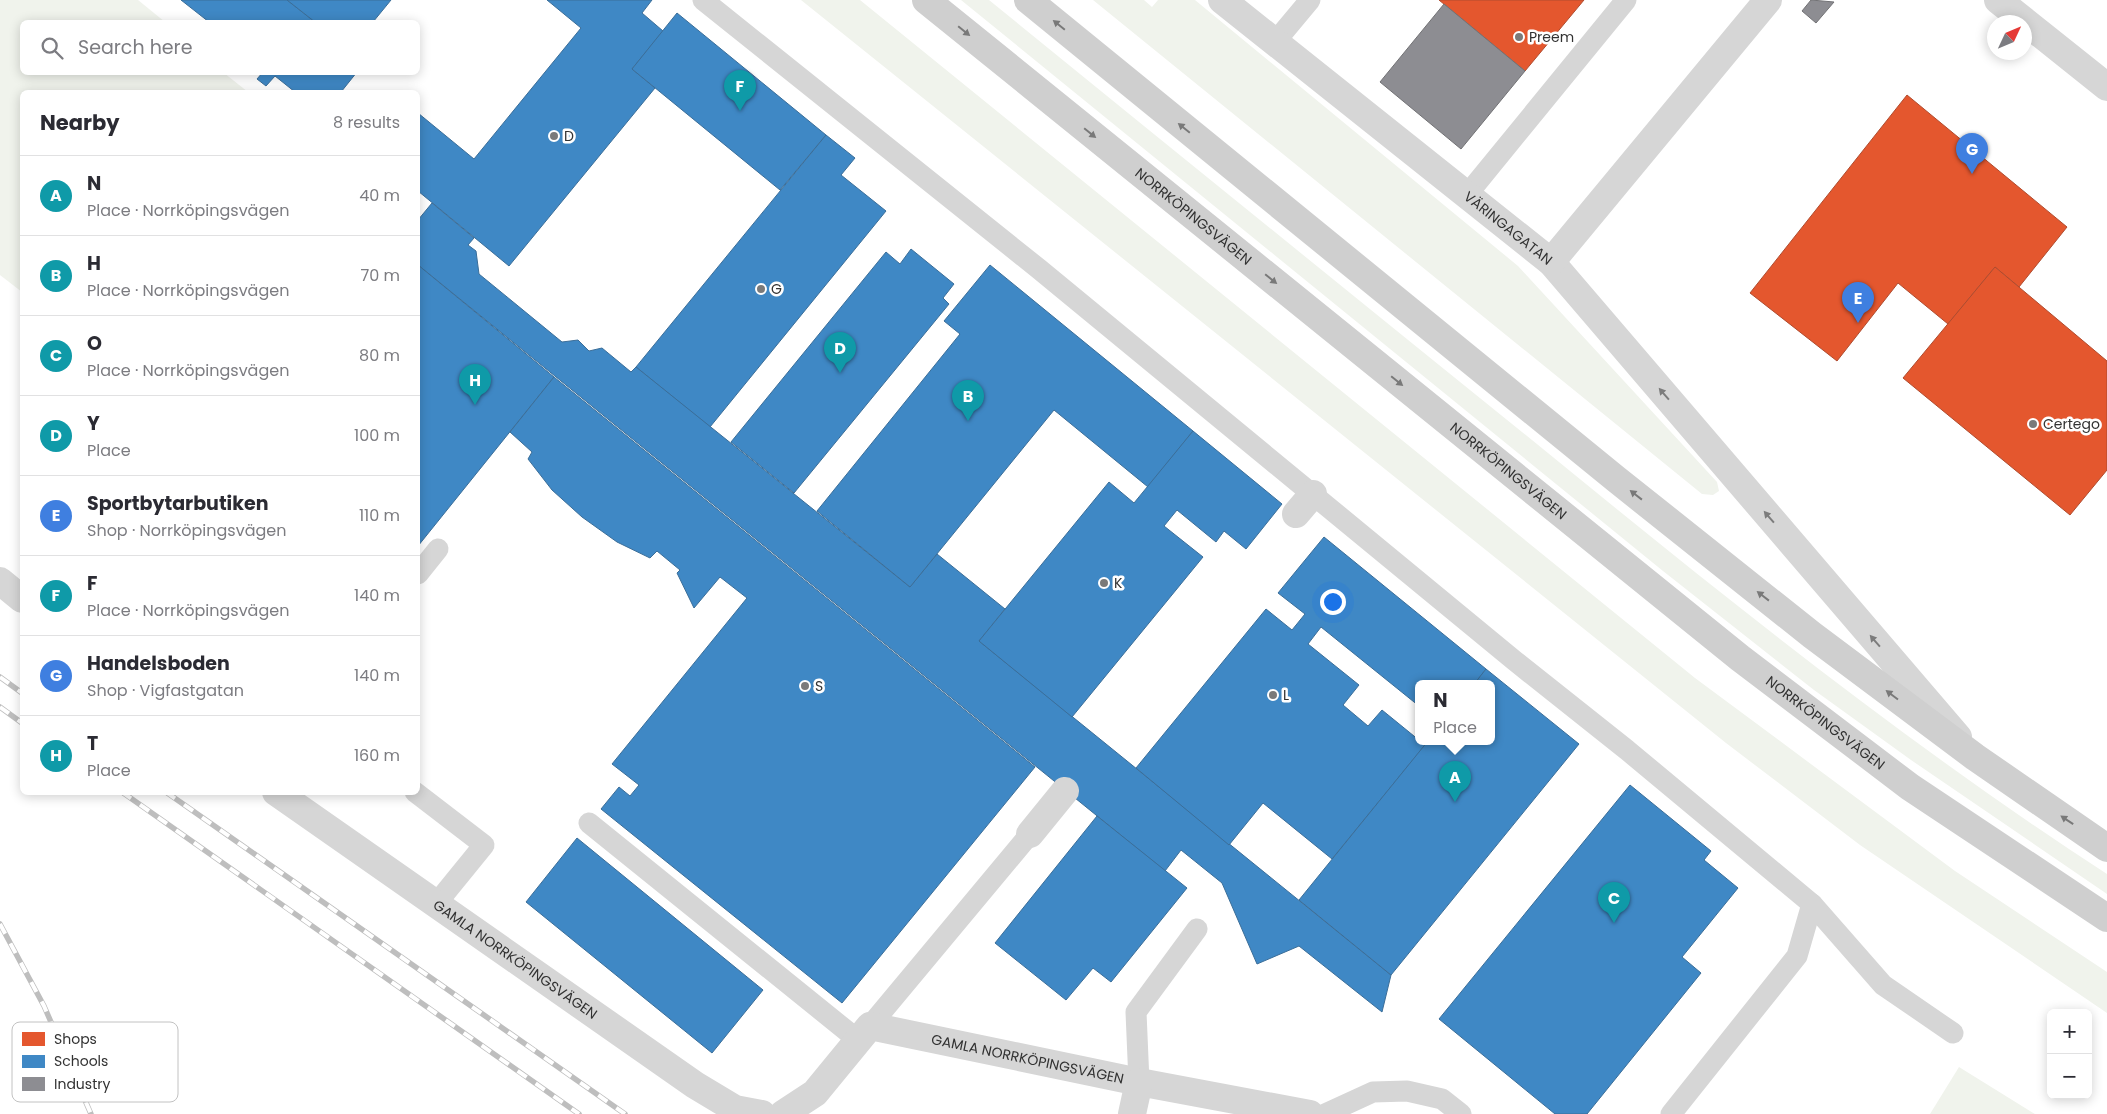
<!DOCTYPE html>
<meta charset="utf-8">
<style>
:root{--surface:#fff;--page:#f2f2f3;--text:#2b2b33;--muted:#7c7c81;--line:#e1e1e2;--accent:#d93025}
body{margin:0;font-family:Poppins,sans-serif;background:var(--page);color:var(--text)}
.controls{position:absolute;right:15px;bottom:15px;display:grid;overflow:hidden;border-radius:8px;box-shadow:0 2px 12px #0003}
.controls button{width:45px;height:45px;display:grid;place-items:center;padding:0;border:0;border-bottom:1px solid var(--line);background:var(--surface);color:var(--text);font:25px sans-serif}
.compass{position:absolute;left:1987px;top:15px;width:45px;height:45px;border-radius:50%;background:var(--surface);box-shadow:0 2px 12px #0003;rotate:46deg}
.you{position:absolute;left:1332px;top:601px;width:18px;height:18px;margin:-12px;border:4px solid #fff;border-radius:50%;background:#1a73e8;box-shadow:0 0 0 8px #1a73e833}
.badge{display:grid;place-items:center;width:32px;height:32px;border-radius:50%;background:var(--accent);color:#fff;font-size:16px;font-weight:700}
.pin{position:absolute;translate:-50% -41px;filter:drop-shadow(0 1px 2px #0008)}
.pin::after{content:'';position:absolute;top:26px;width:18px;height:15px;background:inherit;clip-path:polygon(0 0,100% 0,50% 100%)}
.popup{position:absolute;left:1415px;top:680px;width:80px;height:65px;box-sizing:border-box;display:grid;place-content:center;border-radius:8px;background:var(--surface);filter:drop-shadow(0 1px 4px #0005);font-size:16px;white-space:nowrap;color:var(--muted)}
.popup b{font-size:19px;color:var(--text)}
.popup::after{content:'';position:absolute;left:50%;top:100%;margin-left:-10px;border:10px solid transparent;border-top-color:var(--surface)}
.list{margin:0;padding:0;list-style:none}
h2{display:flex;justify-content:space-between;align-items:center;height:65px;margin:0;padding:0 20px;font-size:21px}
h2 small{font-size:16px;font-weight:400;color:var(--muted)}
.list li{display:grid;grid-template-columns:32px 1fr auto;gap:15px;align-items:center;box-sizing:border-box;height:80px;padding:0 20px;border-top:1px solid var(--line)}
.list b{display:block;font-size:19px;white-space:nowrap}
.list p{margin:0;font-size:16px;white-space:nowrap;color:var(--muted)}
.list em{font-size:16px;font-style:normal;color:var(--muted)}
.icon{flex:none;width:28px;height:28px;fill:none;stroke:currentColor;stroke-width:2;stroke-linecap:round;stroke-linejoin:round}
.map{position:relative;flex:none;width:2107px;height:1114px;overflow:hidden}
.search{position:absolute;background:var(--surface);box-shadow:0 2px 12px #0003;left:20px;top:20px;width:400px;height:55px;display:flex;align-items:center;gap:12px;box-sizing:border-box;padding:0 18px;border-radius:8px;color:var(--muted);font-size:19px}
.panel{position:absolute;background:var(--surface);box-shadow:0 2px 12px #0003;left:20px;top:90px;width:400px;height:705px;border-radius:8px}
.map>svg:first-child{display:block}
.green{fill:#f0f3ec}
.shops{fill:#e4572e;stroke:#af4c2f}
.schools{fill:#3f88c5;stroke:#3b6e99}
.industry{fill:#8d8d92;stroke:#727275}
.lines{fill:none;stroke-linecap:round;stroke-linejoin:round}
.service{stroke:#d6d6d6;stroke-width:21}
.pedestrian{stroke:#d6d6d6;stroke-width:28}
.minor{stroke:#d6d6d6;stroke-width:28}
.secondary{stroke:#cfcfcf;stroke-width:28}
.rail-casing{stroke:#bebebe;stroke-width:5.5}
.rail{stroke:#fff;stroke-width:4;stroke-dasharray:11;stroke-linecap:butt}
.oneway{fill:#797979}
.oneway2{fill:#7c7c7c}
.poi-dot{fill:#7a7a7a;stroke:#fff;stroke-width:2}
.labels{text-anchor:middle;stroke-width:5;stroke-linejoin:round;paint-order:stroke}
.poi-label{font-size:14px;fill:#323232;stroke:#fff;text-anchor:start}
.street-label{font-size:14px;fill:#323232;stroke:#fff}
.key{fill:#fff;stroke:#c2c2c2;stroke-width:1}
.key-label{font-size:14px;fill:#323232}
</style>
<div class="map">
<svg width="2107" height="1114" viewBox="0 0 2107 1114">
<rect width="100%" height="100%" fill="#fff"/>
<!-- green -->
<g class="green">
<path d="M0,0H138L165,22H22V72L224,73L248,92H22V292L0,275Z"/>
<path d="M801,0H860L1695,678L1955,871L2107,972V1013L1860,845L1726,743Z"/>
<path d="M961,0H989C1170,147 1351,294 1532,440C1718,592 1905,743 2107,874V894L1911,760L1814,690L1663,571Z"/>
<path d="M1093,0H1144L1152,7L1158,0H1195L1518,266L1717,482L1719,491L1713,495L1702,494Z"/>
<path d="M1959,1067L2035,1114H1930Z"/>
</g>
<!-- shops -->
<g class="shops">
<path d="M1439,0H1584L1525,71Z"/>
<path d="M1907,95L2067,227L2019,287L1995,267L1948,324L1898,283L1837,361L1750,293Z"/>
<path d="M1995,267L2107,361V470L2070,515L1903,378Z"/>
</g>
<!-- schools -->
<g class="schools">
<path d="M181,0H287L315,22H209Z"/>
<path d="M287,0H391L373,22H315Z"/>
<path d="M547,0H652L642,13L663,31L632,69L655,88L509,266L418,191V113L474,159L581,28Z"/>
<path d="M677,13L826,135L780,190L632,69Z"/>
<path d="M263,72H357L341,92H295L275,76L266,86L257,79Z"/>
<path d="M826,135L855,158L841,175L886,211L710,427L636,367Z"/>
<path d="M432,203L474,238L468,245L476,251L479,274L562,342L578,340L589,351L602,348L631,372L636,367L910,587L937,554L1005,609L979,641L1391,975L1382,1012L1299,946L1257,964L1222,883L1181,850L1165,871L418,265V220Z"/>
<path d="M911,249L954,284L943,298L949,304L794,493L731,442L886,252L900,264Z"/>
<path d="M418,265L554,377L418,546Z"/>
<path d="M990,265L1193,431L1148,487L1054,410L910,587L817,511L960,334L944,321Z"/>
<path d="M554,377L1035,767L842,1003L601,809L619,787L630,796L639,785L612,764L747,598L720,577L694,608L677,573L680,570L657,551L650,558L617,542L582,517L552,490L528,459L532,452L510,432Z"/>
<path d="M1193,431L1282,504L1246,549L1224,531L1216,542L1177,510L1164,526L1203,557L1072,717L979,641L1109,482L1134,503Z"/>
<path d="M1324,537L1486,669L1475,683H1419V706L1321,627L1308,644L1359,685L1343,705L1368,726L1382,710L1425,745L1332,859L1263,803L1229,845L1136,768L1266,609L1292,630L1305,614L1278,593Z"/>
<path d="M1486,669L1579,744L1391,975L1299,900L1428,741H1491V683H1475Z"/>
<path d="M1630,785L1711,851L1704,860L1738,888L1682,957L1701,973L1587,1114H1555L1439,1019Z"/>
<path d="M1097,816L1187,888L1111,982L1093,968L1066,1000L995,943Z"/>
<path d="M577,838L763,990L712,1053L526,902Z"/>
</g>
<!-- industry -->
<g class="industry">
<path d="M1811,0L1834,2L1816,23L1802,11Z"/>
<path d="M1444,4L1525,71L1461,149L1380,82Z"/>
</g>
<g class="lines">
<!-- service -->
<g class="service">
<path d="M703,0L1039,269L1515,661L1627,750L1812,904L1797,956L1671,1114"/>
<path d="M1275,42L1310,0"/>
<path d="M1466,196L1626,0"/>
<path d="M418,574L438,549"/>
<path d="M415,792L484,845L436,904"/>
<path d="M589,823L858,1040"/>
<path d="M1812,904L1883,985L1953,1033"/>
<path d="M870,1026L1030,834"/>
<path d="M1139,1082L1136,1012L1197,929"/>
<path d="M1325,1114L1373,1092L1407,1091L1442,1099L1461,1114"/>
</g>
<!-- pedestrian -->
<g class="pedestrian">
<path d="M1296,514L1313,494"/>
<path d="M1030,834L1065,791"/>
</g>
<!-- minor -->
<g class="minor">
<path id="s1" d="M1222,0L1551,262L1958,737"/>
<path d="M1998,0L2107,87"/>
<path d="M1551,262L1768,0"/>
<path d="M0,581L22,599"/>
<path id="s2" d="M276,792L695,1085L735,1109L762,1114"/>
<path id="s3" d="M783,1114L815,1093L870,1026L1139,1082L1310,1114"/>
<path d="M1132,1114L1139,1082"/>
</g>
<!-- secondary -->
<g class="secondary">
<path id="s4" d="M926,0L1740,658L1910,787L2107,918"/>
<path d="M1028,0L1616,479L1812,635L1975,757L2107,848"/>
</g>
<defs>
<g id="rail">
<path d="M0,677L22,693"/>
<path d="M0,707L22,723"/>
<path d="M122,792L579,1114"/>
<path d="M166,792L625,1114"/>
<path d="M0,924L44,1006L91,1114"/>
</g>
</defs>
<!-- rail casing -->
<use href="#rail" class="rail-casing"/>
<!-- rail -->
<use href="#rail" class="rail"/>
</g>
<!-- one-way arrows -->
<defs><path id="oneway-solid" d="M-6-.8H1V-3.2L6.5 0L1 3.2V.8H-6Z" transform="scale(1.25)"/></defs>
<g class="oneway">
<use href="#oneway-solid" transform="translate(1059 25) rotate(-141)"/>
<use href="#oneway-solid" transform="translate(964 31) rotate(39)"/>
<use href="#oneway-solid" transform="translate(1184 128) rotate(-141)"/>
<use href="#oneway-solid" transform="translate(1090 133) rotate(39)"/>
<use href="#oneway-solid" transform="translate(1271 279) rotate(39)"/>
<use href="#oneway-solid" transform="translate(1397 381) rotate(39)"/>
<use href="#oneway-solid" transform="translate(1636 495) rotate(-142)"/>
<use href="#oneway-solid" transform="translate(1763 596) rotate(-142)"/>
<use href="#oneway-solid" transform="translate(1892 695) rotate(-143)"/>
<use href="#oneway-solid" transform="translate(2067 820) rotate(-146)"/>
</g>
<g class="oneway2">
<use href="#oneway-solid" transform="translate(1664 394) rotate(-131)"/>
<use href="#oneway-solid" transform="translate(1769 517) rotate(-131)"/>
<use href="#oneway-solid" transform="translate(1875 641) rotate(-131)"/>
</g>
<!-- markers -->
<g class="poi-dot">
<circle cx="1519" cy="37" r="5"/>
<circle cx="554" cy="136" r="5"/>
<circle cx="761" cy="289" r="5"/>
<circle cx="2033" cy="424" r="5"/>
<circle cx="1104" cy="583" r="5"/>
<circle cx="805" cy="686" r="5"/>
<circle cx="1273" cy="695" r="5"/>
</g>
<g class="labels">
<!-- poi labels -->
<g class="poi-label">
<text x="1529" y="42">Preem</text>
<text x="564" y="141">D</text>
<text x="771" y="294">G</text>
<text x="2043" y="429">Certego</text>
<text x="1114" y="588">K</text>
<text x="815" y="691">S</text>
<text x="1283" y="700">L</text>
</g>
<!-- street labels -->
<g class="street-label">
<text dy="5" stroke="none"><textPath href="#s4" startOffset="344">NORRKÖPINGSVÄGEN</textPath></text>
<text dy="5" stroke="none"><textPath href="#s1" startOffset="366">VÄRINGAGATAN</textPath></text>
<text dy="5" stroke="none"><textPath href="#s4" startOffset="749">NORRKÖPINGSVÄGEN</textPath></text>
<text dy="5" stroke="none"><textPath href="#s4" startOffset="1154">NORRKÖPINGSVÄGEN</textPath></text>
<text dy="5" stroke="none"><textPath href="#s2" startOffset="292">GAMLA NORRKÖPINGSVÄGEN</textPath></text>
<text dy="5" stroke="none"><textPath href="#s3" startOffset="286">GAMLA NORRKÖPINGSVÄGEN</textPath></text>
</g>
</g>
<!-- legend -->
<rect x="12" y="1022" width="166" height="80" rx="8" class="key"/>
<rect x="22" y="1032" width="23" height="14" fill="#e4572e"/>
<rect x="22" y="1055" width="23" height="13" fill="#3f88c5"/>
<rect x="22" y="1077" width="23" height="14" fill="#8d8d92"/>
<g class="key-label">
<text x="54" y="1044">Shops</text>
<text x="54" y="1066">Schools</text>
<text x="54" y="1089">Industry</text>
</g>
</svg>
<div class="controls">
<button>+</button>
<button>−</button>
</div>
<svg class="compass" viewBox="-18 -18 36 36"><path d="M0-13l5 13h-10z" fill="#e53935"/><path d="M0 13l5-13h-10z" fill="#7c7c81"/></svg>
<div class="you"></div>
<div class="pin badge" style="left:1455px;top:802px;background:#0f9aa8">A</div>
<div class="popup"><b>N</b>Place</div>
<div class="pin badge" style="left:968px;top:421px;background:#0f9aa8">B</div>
<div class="pin badge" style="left:1614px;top:923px;background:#0f9aa8">C</div>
<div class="pin badge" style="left:840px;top:373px;background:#0f9aa8">D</div>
<div class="pin badge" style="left:1858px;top:323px;background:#3f7fe0">E</div>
<div class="pin badge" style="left:740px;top:111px;background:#0f9aa8">F</div>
<div class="pin badge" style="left:1972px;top:174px;background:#3f7fe0">G</div>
<div class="pin badge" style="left:475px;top:405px;background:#0f9aa8">H</div>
<div class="search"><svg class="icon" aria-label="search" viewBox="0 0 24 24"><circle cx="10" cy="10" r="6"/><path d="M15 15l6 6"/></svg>Search here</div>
<section class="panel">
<h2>Nearby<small>8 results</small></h2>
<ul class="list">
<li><span class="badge" style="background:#0f9aa8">A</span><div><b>N</b><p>Place · Norrköpingsvägen</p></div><em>40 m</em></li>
<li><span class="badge" style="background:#0f9aa8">B</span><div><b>H</b><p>Place · Norrköpingsvägen</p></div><em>70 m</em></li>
<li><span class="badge" style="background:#0f9aa8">C</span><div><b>O</b><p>Place · Norrköpingsvägen</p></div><em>80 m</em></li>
<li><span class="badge" style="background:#0f9aa8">D</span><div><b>Y</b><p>Place</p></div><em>100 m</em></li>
<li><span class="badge" style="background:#3f7fe0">E</span><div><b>Sportbytarbutiken</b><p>Shop · Norrköpingsvägen</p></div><em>110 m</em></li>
<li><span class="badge" style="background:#0f9aa8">F</span><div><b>F</b><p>Place · Norrköpingsvägen</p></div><em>140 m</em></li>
<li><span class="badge" style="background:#3f7fe0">G</span><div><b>Handelsboden</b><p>Shop · Vigfastgatan</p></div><em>140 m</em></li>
<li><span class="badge" style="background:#0f9aa8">H</span><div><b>T</b><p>Place</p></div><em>160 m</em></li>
</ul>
</section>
</div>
